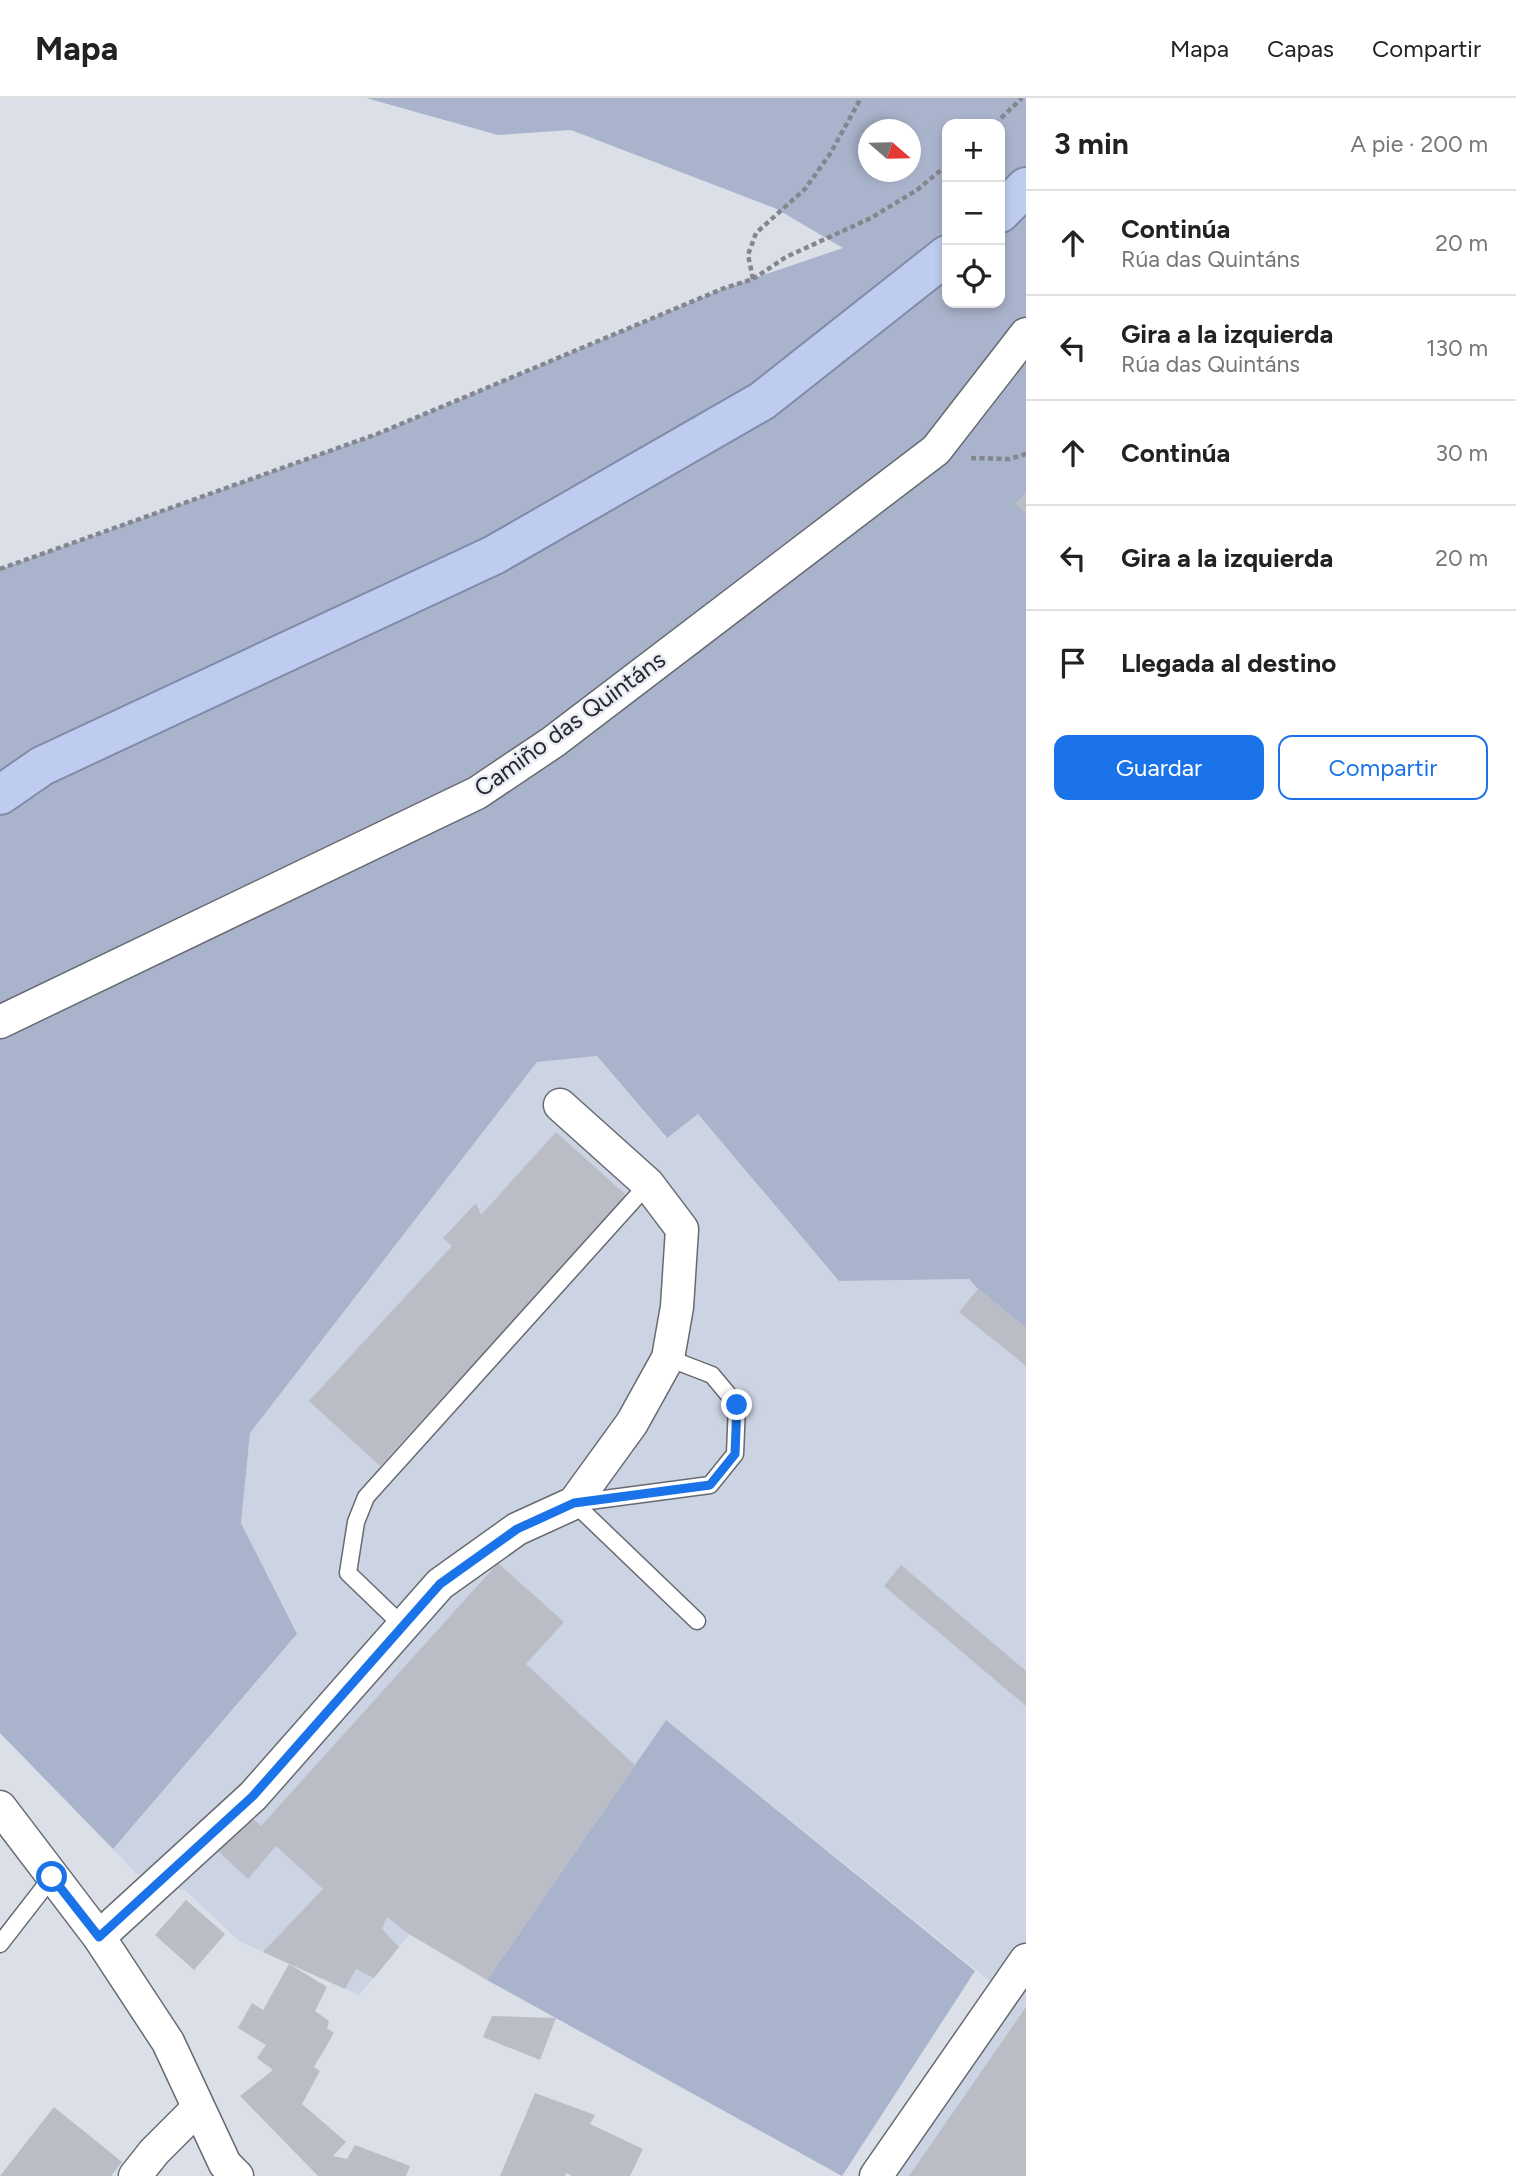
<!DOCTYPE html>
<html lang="es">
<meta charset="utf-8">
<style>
:root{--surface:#fff;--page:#f6f6f6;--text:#222;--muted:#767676;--line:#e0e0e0;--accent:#1a73e8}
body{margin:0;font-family:Figtree,sans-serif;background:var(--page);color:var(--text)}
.controls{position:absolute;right:21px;top:21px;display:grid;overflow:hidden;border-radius:14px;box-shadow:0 4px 10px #0003}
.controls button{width:63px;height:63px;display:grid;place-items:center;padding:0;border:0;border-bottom:2px solid var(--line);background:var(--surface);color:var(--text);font:35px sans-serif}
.compass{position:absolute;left:858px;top:21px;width:63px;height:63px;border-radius:50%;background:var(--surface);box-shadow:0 4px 10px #0003;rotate:110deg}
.stop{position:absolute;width:21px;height:21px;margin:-16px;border:5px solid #1a73e8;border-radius:50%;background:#fff}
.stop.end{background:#1a73e8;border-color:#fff;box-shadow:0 2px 7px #0008}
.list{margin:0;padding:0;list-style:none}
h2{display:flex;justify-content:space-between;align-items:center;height:91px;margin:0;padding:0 28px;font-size:30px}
h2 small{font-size:23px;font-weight:400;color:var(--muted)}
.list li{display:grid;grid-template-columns:46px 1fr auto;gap:21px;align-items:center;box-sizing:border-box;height:105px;padding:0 28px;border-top:2px solid var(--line)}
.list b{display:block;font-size:26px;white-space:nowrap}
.list p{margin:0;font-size:23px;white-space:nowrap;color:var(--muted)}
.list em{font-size:23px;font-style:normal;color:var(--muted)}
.actions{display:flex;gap:14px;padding:21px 28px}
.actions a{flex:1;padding:16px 0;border:2px solid var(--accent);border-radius:14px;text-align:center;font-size:24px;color:var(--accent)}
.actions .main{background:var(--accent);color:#fff}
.icon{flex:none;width:38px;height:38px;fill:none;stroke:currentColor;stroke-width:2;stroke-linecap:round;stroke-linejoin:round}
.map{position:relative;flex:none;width:1026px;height:2078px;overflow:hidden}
header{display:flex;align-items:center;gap:42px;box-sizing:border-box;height:98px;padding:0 35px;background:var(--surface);border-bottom:2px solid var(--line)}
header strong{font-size:33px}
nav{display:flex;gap:38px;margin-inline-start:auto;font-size:24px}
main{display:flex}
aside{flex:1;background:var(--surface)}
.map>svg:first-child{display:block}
.built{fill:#ccd3e2}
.green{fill:#a9b3cb;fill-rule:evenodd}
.building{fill:#babdc6}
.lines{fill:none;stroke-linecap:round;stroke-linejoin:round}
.service-casing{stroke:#666a71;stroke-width:19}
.minor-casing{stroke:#666a71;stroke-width:35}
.trunk-casing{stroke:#7f8ba9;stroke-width:42}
.path{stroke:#83868c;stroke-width:4.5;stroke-dasharray:5 3.5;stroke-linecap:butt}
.service{stroke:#fff;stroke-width:16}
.minor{stroke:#fff;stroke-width:32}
.trunk{stroke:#beccf0;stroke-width:38}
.route{stroke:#1a73e8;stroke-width:9}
.labels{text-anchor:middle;stroke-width:5;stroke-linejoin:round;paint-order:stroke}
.street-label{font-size:24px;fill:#27292c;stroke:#e9ecf5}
</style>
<header>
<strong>Mapa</strong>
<nav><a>Mapa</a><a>Capas</a><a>Compartir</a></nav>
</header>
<main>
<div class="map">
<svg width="1026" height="2078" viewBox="0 0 1026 2078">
<rect width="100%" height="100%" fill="#dbdfe8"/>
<!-- built -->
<path class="built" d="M597,958L666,1040L698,1016L839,1183L969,1181L978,1191L1026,1230V2078H896L1016,1904L666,1622L487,1882L410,1836L359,1897L239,1843L186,1793L137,1776L113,1751L297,1537L241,1425L250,1335L537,964Z"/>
<!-- green -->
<g class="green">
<path d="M366,0H1026V1230L978,1191L969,1181L839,1183L698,1016L667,1040L597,958L537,964L250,1335L241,1425L297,1536L113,1751L0,1635V471L377,336L722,191L843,150L777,111L571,32L498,37ZM947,26H1000V205H947ZM869,32H911V74H869Z"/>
<path d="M666,1622L975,1873L842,2078L487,1882Z"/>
</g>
<!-- building -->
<g class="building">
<path d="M1026,394V416L1015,406Z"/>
<path d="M556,1034L627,1098L380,1368L309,1303L452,1148L443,1140L476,1105L481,1117Z"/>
<path d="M978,1191L1026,1230V1268L959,1214Z"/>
<path d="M498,1465L564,1524L526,1566L635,1667L487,1882L409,1836L387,1819L382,1831L399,1849L374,1880L356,1871L345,1891L263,1854L323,1791L276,1748L248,1781L217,1752L249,1717L261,1728Z"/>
<path d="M901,1467L1026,1573V1608L884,1488Z"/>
<path d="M186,1802L225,1836L194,1872L155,1837Z"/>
<path d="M289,1866L327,1889L315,1913L329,1923L327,1930L334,1935L314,1969L320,1973L302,2006L346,2044L333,2058L347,2061L355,2047L410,2068L406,2078H318L240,1998L273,1972L257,1960L266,1947L238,1930L252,1905L263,1912Z"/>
<path d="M1026,1909V2078H909Z"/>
<path d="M492,1918L556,1920L540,1962L483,1939Z"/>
<path d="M535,1995L595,2017L590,2026L643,2051L630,2078H572L566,2075L565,2078H500Z"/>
<path d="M54,2009L122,2064L111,2078H0Z"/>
</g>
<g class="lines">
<defs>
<g id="service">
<path d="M668,1260L712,1277L737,1307L735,1356L710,1387L574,1405L697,1523"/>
<path d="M403,1528L348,1475L356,1424L366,1399L648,1086"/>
<path d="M0,1846L52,1779"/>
</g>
<g id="minor">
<path d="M0,924L477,695L553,644L936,352L1026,236"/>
<path d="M0,1709L99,1839L168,1944L225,2066L237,2078"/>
<path d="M99,1839L253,1698L440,1486L517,1431L574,1405L632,1325L668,1260L677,1209L682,1131L648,1086L560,1007"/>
<path d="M135,2078L154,2054L197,2011"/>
<path d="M876,2078L1026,1862"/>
</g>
<g id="trunk">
<path d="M1000,115L1026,89"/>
<path d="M0,697L42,668L494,457L762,303L947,157"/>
</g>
</defs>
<!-- service casing -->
<use href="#service" class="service-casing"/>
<!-- minor casing -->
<use href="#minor" class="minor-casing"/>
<!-- trunk casing -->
<use href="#trunk" class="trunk-casing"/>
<!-- path -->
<g class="path">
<path d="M995,26L1022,0"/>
<path d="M753,181L786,159L871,120L917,92L947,67"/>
<path d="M971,360L1009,361L1026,356"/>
<path d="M0,471L377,336L722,191L753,181L748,157L756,135L805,91L830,56L861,0"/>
</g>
<!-- service -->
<use href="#service" class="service"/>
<!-- minor -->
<use href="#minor" class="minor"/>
<!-- trunk -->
<use href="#trunk" class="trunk"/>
</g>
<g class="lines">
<!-- route -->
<path class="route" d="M52,1779L99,1839L253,1698L440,1486L517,1431L574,1405L710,1387L735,1356L737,1307"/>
</g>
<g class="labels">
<!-- street labels -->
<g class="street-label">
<text transform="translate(570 626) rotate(-36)" y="8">Camiño das Quintáns</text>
</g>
</g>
</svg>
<div class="controls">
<button>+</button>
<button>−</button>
<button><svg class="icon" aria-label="locate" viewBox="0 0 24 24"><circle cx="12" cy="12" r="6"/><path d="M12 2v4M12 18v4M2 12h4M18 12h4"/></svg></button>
</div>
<svg class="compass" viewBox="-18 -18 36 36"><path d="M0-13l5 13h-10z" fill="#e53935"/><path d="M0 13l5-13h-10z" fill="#767676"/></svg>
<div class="stop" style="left:52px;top:1779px"></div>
<div class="stop end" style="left:737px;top:1307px"></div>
</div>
<aside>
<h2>3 min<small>A pie · 200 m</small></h2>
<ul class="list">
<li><svg class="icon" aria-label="ahead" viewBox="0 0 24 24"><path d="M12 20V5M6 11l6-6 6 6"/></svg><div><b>Continúa</b><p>Rúa das Quintáns</p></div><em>20 m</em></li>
<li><svg class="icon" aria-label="left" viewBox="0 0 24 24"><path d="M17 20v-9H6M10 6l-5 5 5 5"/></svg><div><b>Gira a la izquierda</b><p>Rúa das Quintáns</p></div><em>130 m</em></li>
<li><svg class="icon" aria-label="ahead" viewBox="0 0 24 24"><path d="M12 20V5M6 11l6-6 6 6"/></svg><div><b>Continúa</b></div><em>30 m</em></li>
<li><svg class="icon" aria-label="left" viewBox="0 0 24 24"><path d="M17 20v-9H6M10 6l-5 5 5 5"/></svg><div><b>Gira a la izquierda</b></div><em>20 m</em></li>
<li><svg class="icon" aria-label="arrive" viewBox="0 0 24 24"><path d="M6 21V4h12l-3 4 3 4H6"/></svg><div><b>Llegada al destino</b></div></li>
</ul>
<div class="actions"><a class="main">Guardar</a><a>Compartir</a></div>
</aside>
</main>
